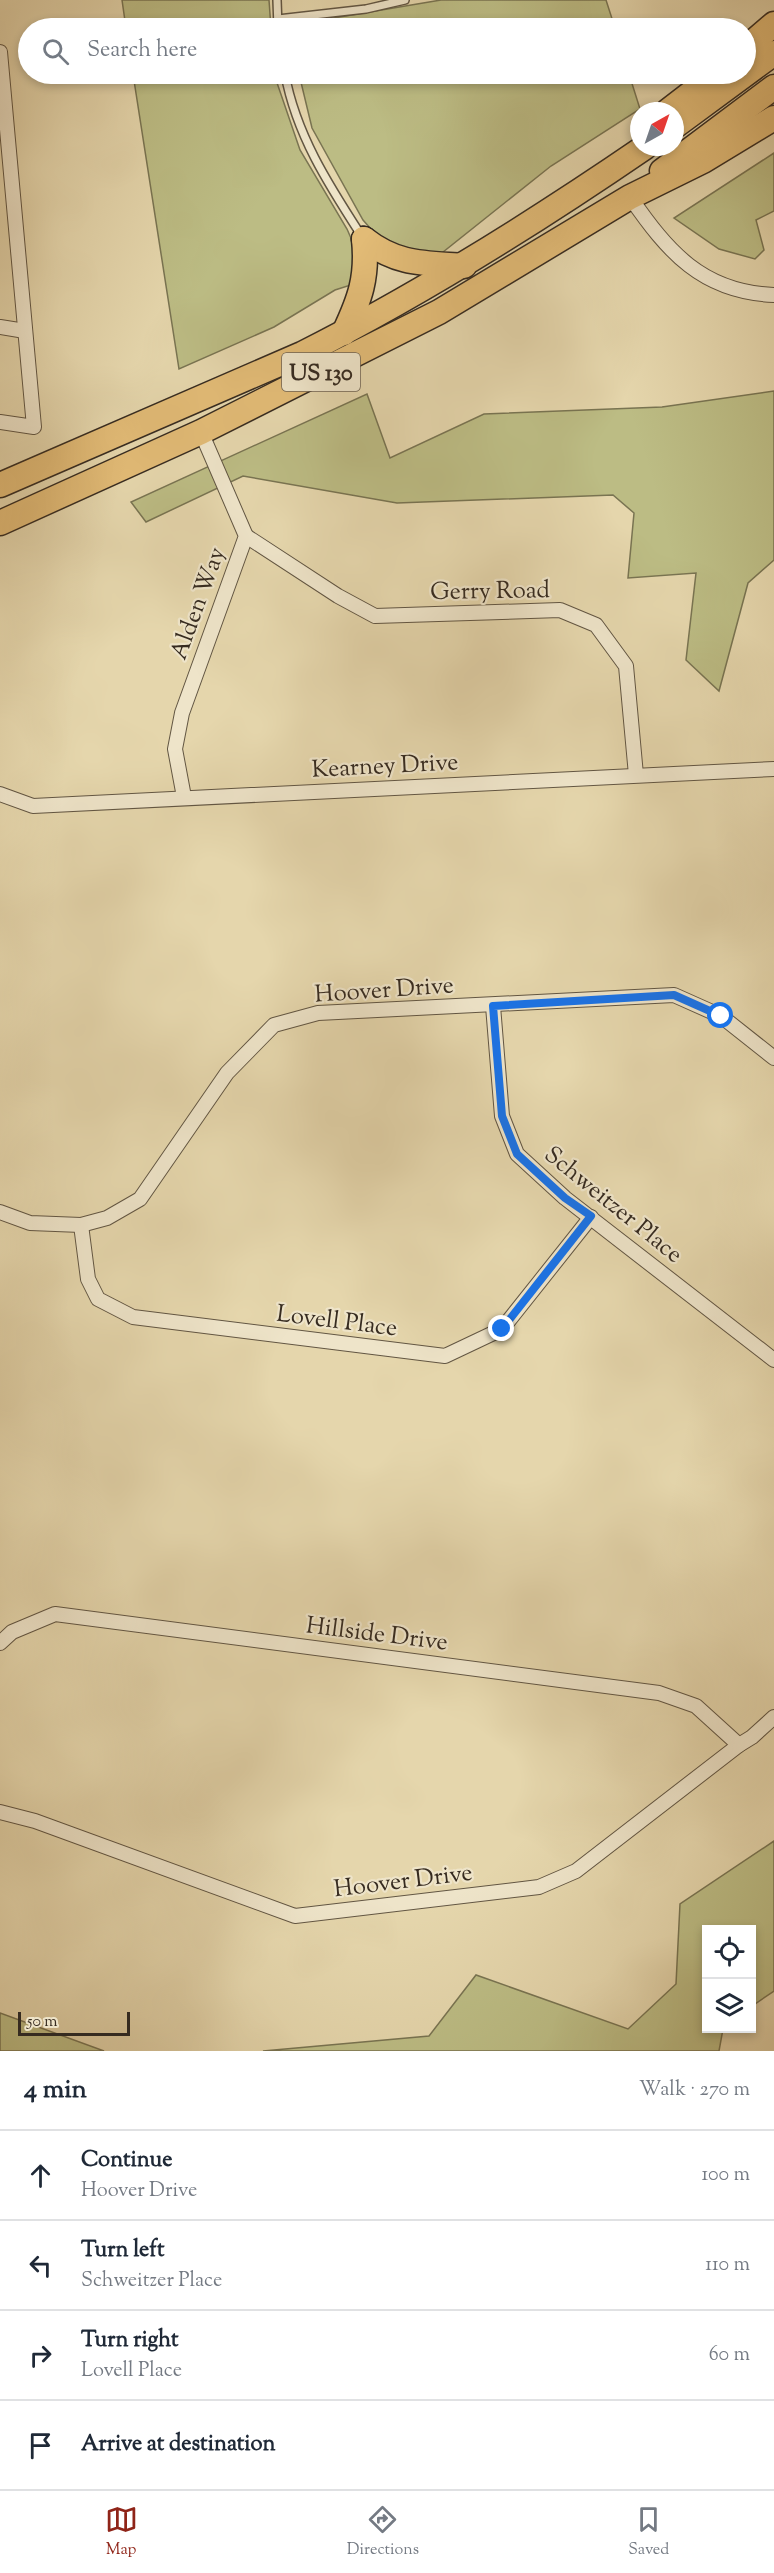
<!DOCTYPE html>
<meta charset="utf-8">
<style>
:root{--surface:#fff;--page:#f2f2f3;--text:#1f2937;--muted:#747a83;--line:#e0e1e3;--accent:#8f2418}
body{margin:0;font-family:"Sorts Mill Goudy",serif;background:var(--page);color:var(--text)}
.controls{position:absolute;right:18px;bottom:18px;display:grid;overflow:hidden;border-radius:0px;box-shadow:0 3px 9px #0003}
.controls button{width:54px;height:54px;display:grid;place-items:center;padding:0;border:0;border-bottom:2px solid var(--line);background:var(--surface);color:var(--text);font:30px sans-serif}
.compass{position:absolute;left:630px;top:102px;width:54px;height:54px;border-radius:50%;background:var(--surface);box-shadow:0 3px 9px #0003;rotate:40deg}
.scale{position:absolute;left:18px;bottom:15px;width:112px;box-sizing:border-box;padding-left:6px;border:3px solid #362b20;border-top:0;font-size:16px;line-height:21px;white-space:nowrap;color:#362b20;-webkit-text-stroke:4px #eee4c9;paint-order:stroke}
.stop{position:absolute;width:18px;height:18px;margin:-14px;border:4px solid #1a73e8;border-radius:50%;background:#fff}
.stop.end{background:#1a73e8;border-color:#fff;box-shadow:0 2px 6px #0008}
.list{margin:0;padding:0;list-style:none}
h2{display:flex;justify-content:space-between;align-items:center;height:78px;margin:0;padding:0 24px;font-size:26px}
h2 small{font-size:20px;font-weight:400;color:var(--muted)}
.list li{display:grid;grid-template-columns:39px 1fr auto;gap:18px;align-items:center;box-sizing:border-box;height:90px;padding:0 24px;border-top:2px solid var(--line)}
.list b{display:block;font-size:22px;white-space:nowrap}
.list p{margin:0;font-size:20px;white-space:nowrap;color:var(--muted)}
.list em{font-size:20px;font-style:normal;color:var(--muted)}
.icon{flex:none;width:33px;height:33px;fill:none;stroke:currentColor;stroke-width:2;stroke-linecap:round;stroke-linejoin:round}
.map{position:relative;flex:none;width:774px;height:2051px;overflow:hidden}
.search{position:absolute;background:var(--surface);box-shadow:0 3px 9px #0003;left:18px;right:18px;top:18px;height:66px;display:flex;align-items:center;gap:15px;box-sizing:border-box;padding:0 21px;border-radius:33px;color:var(--muted);font-size:22px}
.sheet{height:438px;background:var(--surface)}
nav{display:flex;justify-content:space-around;align-items:center;box-sizing:border-box;height:84px;border-top:2px solid var(--line);background:var(--surface);font-size:16px;color:var(--muted)}
nav a{display:grid;justify-items:center;gap:3px}
nav .on{color:var(--accent)}
.map>svg:first-child{display:block}
.green{fill:#bcbc84;stroke:#797452;stroke-width:1.5}
.lines{fill:none;stroke-linecap:round;stroke-linejoin:round}
.lane-casing{stroke:#625643;stroke-width:10}
.street-casing{stroke:#625643;stroke-width:16}
.highway-casing{stroke:#362b20;stroke-width:27}
.lane{stroke:#eee4c9;stroke-width:7}
.street{stroke:#eee4c9;stroke-width:14}
.highway{stroke:#e2bb76;stroke-width:24}
.route{stroke:#1a73e8;stroke-width:8}
.labels{text-anchor:middle;stroke-width:4.5;stroke-linejoin:round;paint-order:stroke}
.shield{fill:#eee4c9;stroke:#6d6253;stroke-width:1.5}
.shield-label{font-size:22px;font-weight:bold;fill:#362b20}
.street-label{font-size:24px;fill:#362b20;stroke:#eee4c9}
</style>
<div class="map">
<svg width="774" height="2051" viewBox="0 0 774 2051">
<rect width="100%" height="100%" fill="#e5d6ac"/>
<filter id="stains"><feTurbulence type="fractalNoise" baseFrequency=".00333" numOctaves="4"/><feColorMatrix values="0 0 0 0 .2 0 0 0 0 .09 0 0 0 0 .02 0 0 0 .5 -.17"/></filter>
<radialGradient id="worn" r=".72"><stop offset=".6" stop-color="#630" stop-opacity="0"/><stop offset="1" stop-color="#630" stop-opacity=".3"/></radialGradient>
<!-- green -->
<g class="green">
<path d="M122,0H269L271,28H126Z"/>
<path d="M441,0H606L615,28H304L316,21Z"/>
<path d="M133,74H274L300,150L347,229L358,254L354,284L335,290L274,327L179,369Z"/>
<path d="M299,74H629L640,109L551,166L438,256L385,245L363,220L312,128Z"/>
<path d="M774,153V211L756,220L764,250L755,259L719,249L674,218Z"/>
<path d="M774,391V560L748,583L719,691L686,660L696,573L628,578L634,513L613,495L397,503L243,476L146,522L131,502L367,394L390,458L484,414L662,407Z"/>
<path d="M774,1841V1991L752,2006V1930H706V2028L723,2029L719,2051H263L429,2036L476,1975L628,2029L676,1984L680,1904Z"/>
<path d="M0,2013L104,2051H0Z"/>
</g>
<g class="lines">
<defs>
<g id="lane">
<path d="M277,0L278,28"/>
<path d="M278,19L366,9L405,0"/>
<path d="M285,74C296,134 328,184 361,235"/>
</g>
<g id="street">
<path d="M0,52L34,427L0,422"/>
<path d="M630,197C668,252 702,292 774,295"/>
<path d="M0,327L25,331"/>
<path d="M246,536L338,596L375,616L560,610L596,625L626,666L636,775"/>
<path d="M0,794L33,806L774,769"/>
<path d="M184,797L175,749L182,713L246,536L201,432"/>
<path d="M493,1006L502,1116L517,1154L565,1198L774,1360"/>
<path d="M0,1212L30,1223L81,1225L107,1218L140,1199L227,1073L274,1025L318,1013L674,995L721,1016L774,1058"/>
<path d="M81,1225L88,1279L98,1299L133,1317L445,1356L502,1329L591,1217"/>
<path d="M0,1643L12,1632L55,1614L659,1693L696,1706L739,1745"/>
<path d="M0,1812L35,1821L295,1916L539,1887L576,1871L739,1745L752,1737L774,1717"/>
</g>
<g id="highway">
<path d="M746,48L774,24"/>
<path d="M668,111L716,74"/>
<path d="M675,126L774,53"/>
<path d="M662,171L774,87"/>
<path d="M364,239C397,265 424,263 464,266"/>
<path d="M344,333C360,299 368,277 364,239"/>
<path d="M0,485L302,354C421,294 534,223 645,147"/>
<path d="M0,523L201,432L439,312L630,197L703,161L774,118"/>
</g>
</defs>
<!-- lane casing -->
<use href="#lane" class="lane-casing"/>
<!-- street casing -->
<use href="#street" class="street-casing"/>
<!-- highway casing -->
<use href="#highway" class="highway-casing"/>
<!-- lane -->
<use href="#lane" class="lane"/>
<!-- street -->
<use href="#street" class="street"/>
<!-- highway -->
<use href="#highway" class="highway"/>
</g>
<g class="lines">
<!-- route -->
<path class="route" d="M502,1329L591,1216L565,1198L517,1154L502,1116L493,1006L674,995L721,1016"/>
</g>
<g class="labels">
<!-- shield labels -->
<rect class="shield" x="282" y="353" width="78" height="38" rx="4.5"/>
<g class="shield-label">
<text x="321" y="380">US 130</text>
</g>
<!-- street labels -->
<g class="street-label">
<text transform="translate(490 590) rotate(-1)" y="8">Gerry Road</text>
<text transform="translate(197 603) rotate(-70)" y="8">Alden Way</text>
<text transform="translate(385 765) rotate(-3)" y="8">Kearney Drive</text>
<text transform="translate(384 989) rotate(-4)" y="8">Hoover Drive</text>
<text transform="translate(614 1204) rotate(39)" y="8">Schweitzer Place</text>
<text transform="translate(337 1320) rotate(7)" y="8">Lovell Place</text>
<text transform="translate(377 1633) rotate(7)" y="8">Hillside Drive</text>
<text transform="translate(403 1880) rotate(-7)" y="8">Hoover Drive</text>
</g>
</g>
<rect width="100%" height="100%" filter="url(#stains)"/>
<rect width="100%" height="100%" fill="url(#worn)"/>
</svg>
<div class="controls">
<button><svg class="icon" aria-label="locate" viewBox="0 0 24 24"><circle cx="12" cy="12" r="6"/><path d="M12 2v4M12 18v4M2 12h4M18 12h4"/></svg></button>
<button><svg class="icon" aria-label="layers" viewBox="0 0 24 24"><path d="M12 4l9 5-9 5-9-5zM3 14l9 5 9-5"/></svg></button>
</div>
<svg class="compass" viewBox="-18 -18 36 36"><path d="M0-13l5 13h-10z" fill="#e53935"/><path d="M0 13l5-13h-10z" fill="#747a83"/></svg>
<div class="scale">50 m</div>
<div class="stop" style="left:721px;top:1016px"></div>
<div class="stop end" style="left:502px;top:1329px"></div>
<div class="search"><svg class="icon" aria-label="search" viewBox="0 0 24 24"><circle cx="10" cy="10" r="6"/><path d="M15 15l6 6"/></svg>Search here</div>
</div>
<section class="sheet">
<h2>4 min<small>Walk · 270 m</small></h2>
<ul class="list">
<li><svg class="icon" aria-label="ahead" viewBox="0 0 24 24"><path d="M12 20V5M6 11l6-6 6 6"/></svg><div><b>Continue</b><p>Hoover Drive</p></div><em>100 m</em></li>
<li><svg class="icon" aria-label="left" viewBox="0 0 24 24"><path d="M17 20v-9H6M10 6l-5 5 5 5"/></svg><div><b>Turn left</b><p>Schweitzer Place</p></div><em>110 m</em></li>
<li><svg class="icon" aria-label="right" viewBox="0 0 24 24"><path d="M7 20v-9h11M14 6l5 5-5 5"/></svg><div><b>Turn right</b><p>Lovell Place</p></div><em>60 m</em></li>
<li><svg class="icon" aria-label="arrive" viewBox="0 0 24 24"><path d="M6 21V4h12l-3 4 3 4H6"/></svg><div><b>Arrive at destination</b></div></li>
</ul>
</section>
<nav>
<a class="on"><svg class="icon" aria-label="map" viewBox="0 0 24 24"><path d="M3 6l6-2 6 2 6-2v14l-6 2-6-2-6 2zM9 4v14M15 6v14"/></svg>Map</a>
<a><svg class="icon" aria-label="directions" viewBox="0 0 24 24"><path d="M12 3l9 9-9 9-9-9zM9 14v-3h6M13 9l2 2-2 2"/></svg>Directions</a>
<a><svg class="icon" aria-label="saved" viewBox="0 0 24 24"><path d="M7 4h10v16l-5-4-5 4z"/></svg>Saved</a>
</nav>
